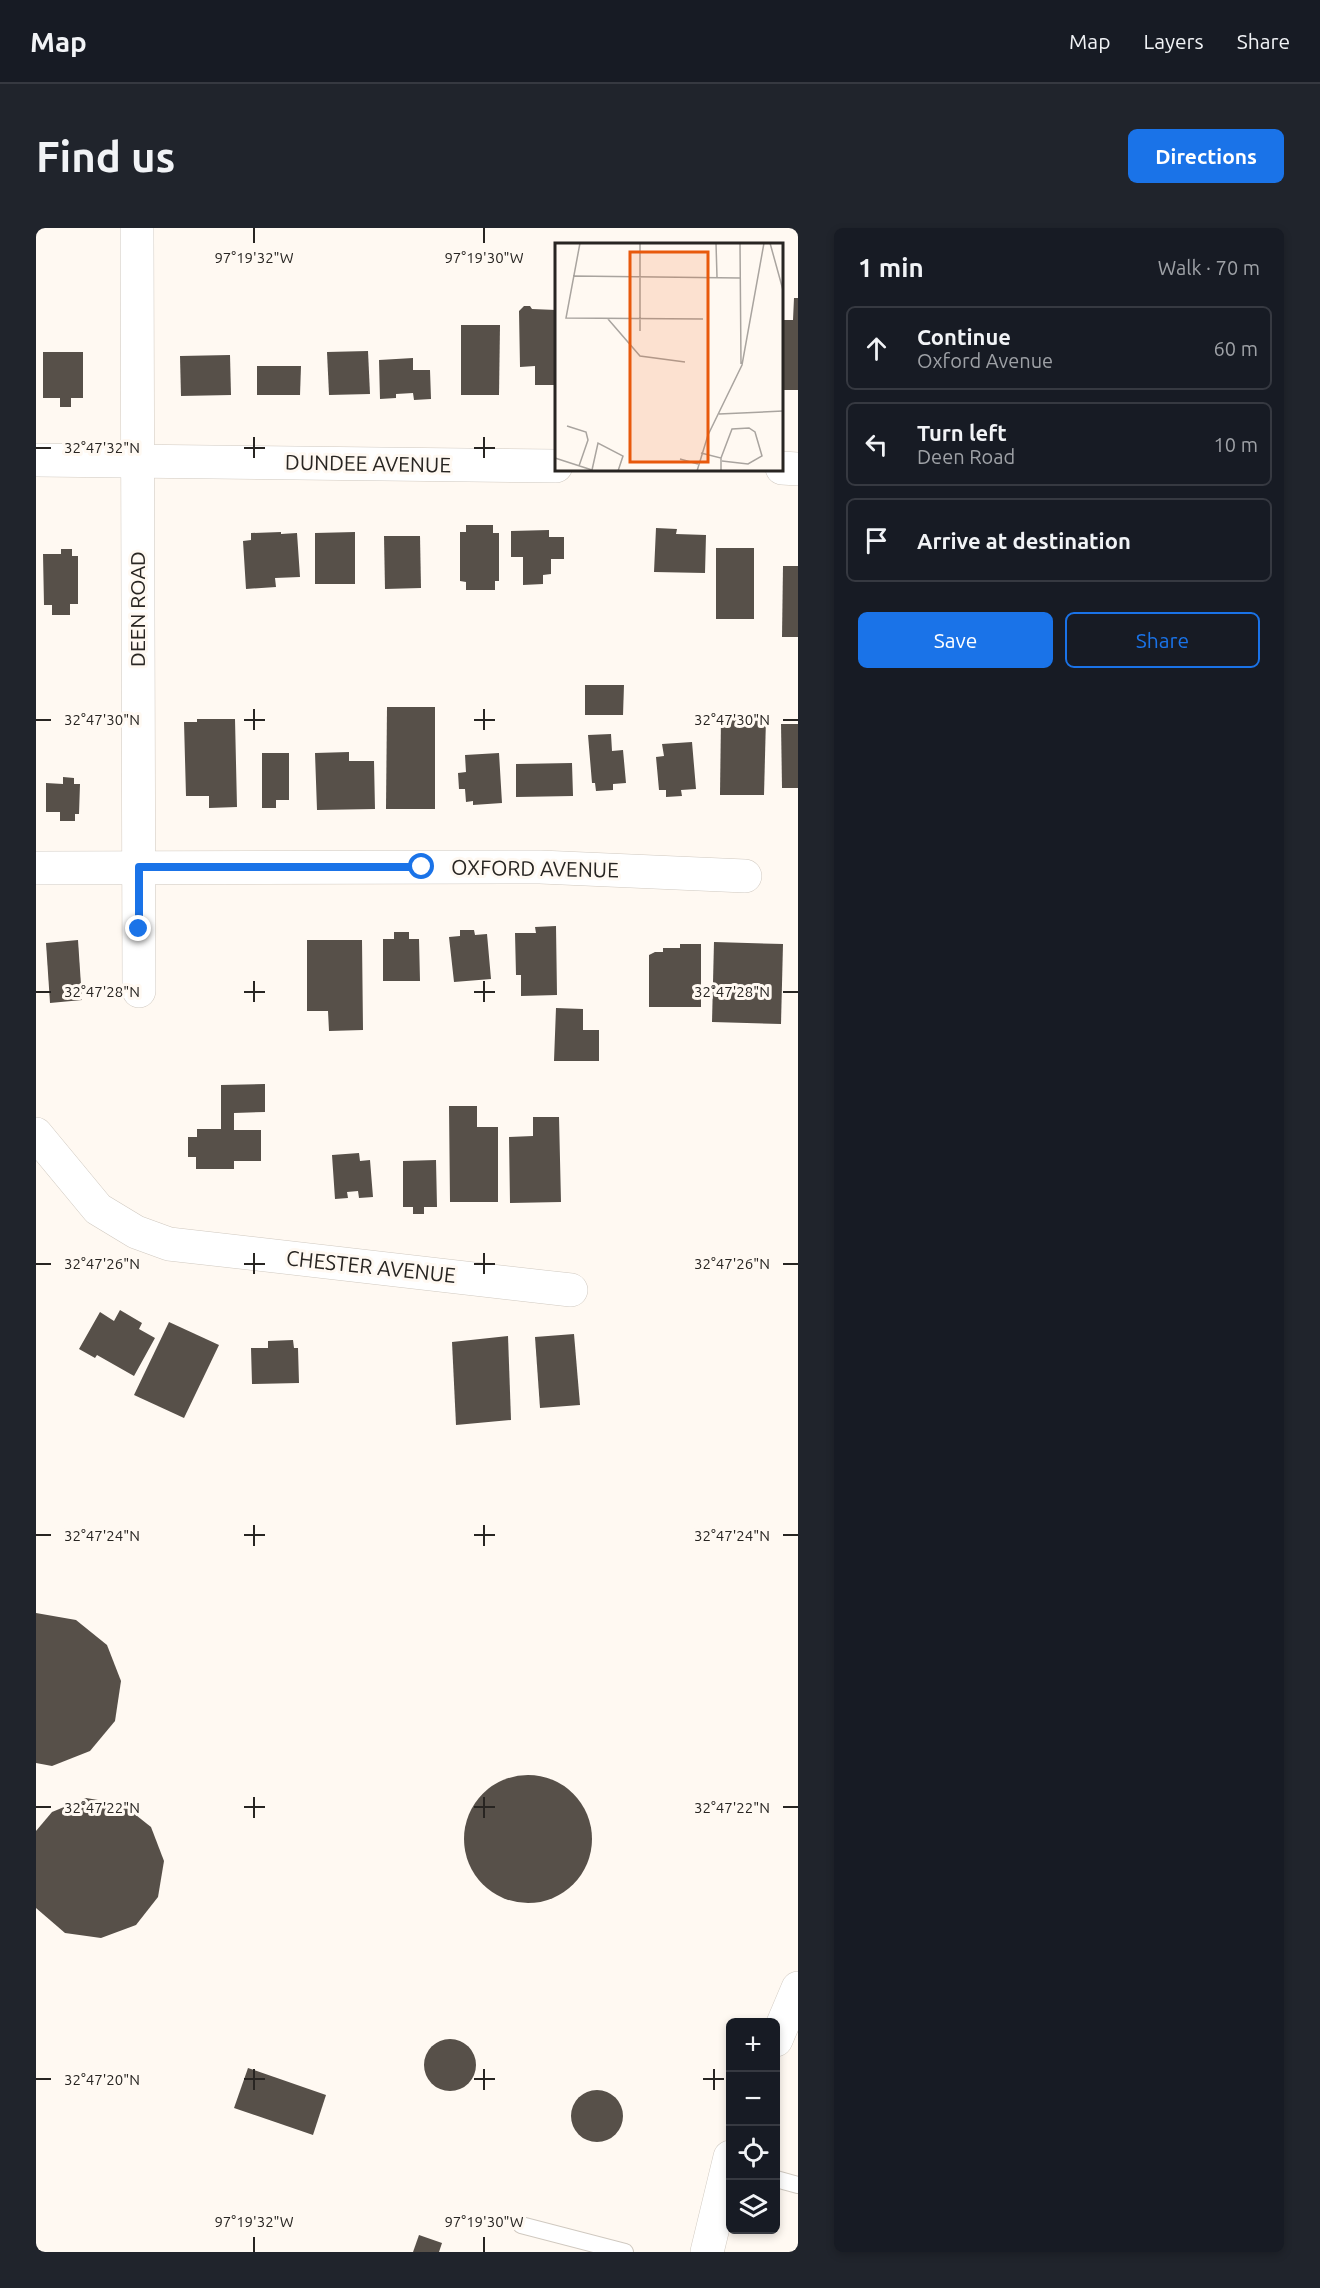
<!DOCTYPE html>
<meta charset="utf-8">
<style>
:root{--surface:#171b24;--page:#20242c;--text:#f1f3f6;--muted:#9ea1a6;--line:#363941;--accent:#1a73e8}
body{margin:0;font-family:Ubuntu,sans-serif;background:var(--page);color:var(--text)}
.controls{position:absolute;right:18px;bottom:18px;display:grid;overflow:hidden;border-radius:9px;box-shadow:0 3px 9px #0003}
.controls button{width:54px;height:54px;display:grid;place-items:center;padding:0;border:0;border-bottom:2px solid var(--line);background:var(--surface);color:var(--text);font:30px sans-serif}
.stop{position:absolute;width:18px;height:18px;margin:-14px;border:4px solid #1a73e8;border-radius:50%;background:#fff}
.stop.end{background:#1a73e8;border-color:#fff;box-shadow:0 2px 6px #0008}
.list{margin:0;padding:0;list-style:none}
h2{display:flex;justify-content:space-between;align-items:center;height:78px;margin:0;padding:0 24px;font-size:26px}
h2 small{font-size:20px;font-weight:400;color:var(--muted)}
.list li{display:grid;grid-template-columns:39px 1fr auto;gap:18px;align-items:center;box-sizing:border-box;height:84px;margin:0 12px 12px;padding:0 12px;border:2px solid var(--line);border-radius:9px}
.list b{display:block;font-size:22px;white-space:nowrap}
.list p{margin:0;font-size:20px;white-space:nowrap;color:var(--muted)}
.list em{font-size:20px;font-style:normal;color:var(--muted)}
.actions{display:flex;gap:12px;padding:18px 24px}
.actions a{flex:1;padding:14px 0;border:2px solid var(--accent);border-radius:9px;text-align:center;font-size:21px;color:var(--accent)}
.actions .main{background:var(--accent);color:#fff}
.icon{flex:none;width:33px;height:33px;fill:none;stroke:currentColor;stroke-width:2;stroke-linecap:round;stroke-linejoin:round}
.map{position:relative;flex:none;width:762px;height:2024px;overflow:hidden;border-radius:9px}
header{display:flex;align-items:center;gap:36px;box-sizing:border-box;height:84px;padding:0 30px;background:var(--surface);border-bottom:2px solid var(--line)}
header strong{font-size:28px}
nav{display:flex;gap:33px;margin-inline-start:auto;font-size:21px}
.intro{display:flex;align-items:center;justify-content:space-between;box-sizing:border-box;height:144px;padding:0 36px}
h1{margin:0;font-size:42px}
.button{padding:15px 27px;border-radius:9px;background:var(--accent);color:#fff;font-size:21px;font-weight:700}
main{display:flex;gap:36px;padding:0 36px}
aside{flex:1;background:var(--surface);border-radius:9px;box-shadow:0 3px 9px #0003}
.map>svg:first-child{display:block}
.building{fill:#575049}
.lines{fill:none;stroke-linecap:round;stroke-linejoin:round}
.lane-casing{stroke:#d0c9c0;stroke-width:18}
.street-casing{stroke:#d0c9c0;stroke-width:34}
.lane{stroke:#fff;stroke-width:16}
.street{stroke:#fff;stroke-width:33}
.route{stroke:#1a73e8;stroke-width:8}
.ticks{fill:none;stroke:#282522;stroke-width:2}
.labels{text-anchor:middle;stroke-width:6;stroke-linejoin:round;paint-order:stroke}
.street-label{font-size:21px;fill:#282522;stroke:#fff9f2}
.inset-road{fill:none;stroke:#a9a49f;stroke-width:1.5}
.view{fill:#e8590c;fill-opacity:0.15;stroke:#e8590c;stroke-width:3}
.inset-edge{fill:none;stroke:#282522;stroke-width:3}
.ticks-label{font-size:15px;text-anchor:middle;fill:#282522;stroke:#fff9f2;stroke-width:6;stroke-linejoin:round;paint-order:stroke}
</style>
<header>
<strong>Map</strong>
<nav><a>Map</a><a>Layers</a><a>Share</a></nav>
</header>
<div class="intro"><h1>Find us</h1><a class="button">Directions</a></div>
<main>
<div class="map">
<svg width="762" height="2024" viewBox="0 0 762 2024">
<rect width="100%" height="100%" fill="#fff9f2"/>
<!-- building -->
<g class="building">
<path d="M758,70H762V162H748V92H757Z"/>
<path d="M488,78H494L496,81L520,82V157H499V138L484,139L483,83Z"/>
<path d="M425,97H464L463,167H425Z"/>
<path d="M332,123L334,166L293,167L291,124Z"/>
<path d="M7,124H47V170H35V179H24V170H7Z"/>
<path d="M194,127L195,167L145,168L144,128Z"/>
<path d="M377,130V142H394L395,171L378,172L377,165L360,166V170L344,171L343,132Z"/>
<path d="M221,138H265L264,167H221Z"/>
<path d="M430,297H457V305H463V353H459V362H430V354L424,353V304H430Z"/>
<path d="M620,300L641,301L640,306L670,307L669,345L618,344Z"/>
<path d="M513,302V309H528V331H515V346L507,347V356L487,357V329H475V303Z"/>
<path d="M245,304V306L261,305L264,349L239,350L240,359L210,361L207,313L215,312V305Z"/>
<path d="M319,304V356H279V305Z"/>
<path d="M348,308H384L385,360L349,361Z"/>
<rect x="680" y="320" width="38" height="71"/>
<path d="M25,321H36V328H42V376H34V387H16V377H8L7,326H25Z"/>
<path d="M747,338H762V409H746Z"/>
<path d="M549,457H588L587,487H549Z"/>
<path d="M351,479H399V581H350Z"/>
<path d="M685,490H730L728,567H684Z"/>
<path d="M161,491H199L201,579L173,580V568H150L148,494H161Z"/>
<path d="M745,496H762V560H746Z"/>
<path d="M575,506L576,523L587,522L590,555L577,556V562L560,563L559,555H556L552,507Z"/>
<path d="M656,514L660,561L645,562L646,568L630,569V562H623L620,529L628,528L626,516Z"/>
<path d="M313,524V533H338L339,581L281,582L279,525Z"/>
<path d="M226,525H253V572H240V580H226Z"/>
<path d="M463,525L466,575L437,577V573L430,574L429,561H423L422,545L430,544L429,527Z"/>
<path d="M536,535L537,568L480,569V536Z"/>
<path d="M27,549L38,550V556H44L43,586H39V593H24V584H10V555L27,556Z"/>
<path d="M520,698L521,767L485,768V747H480L479,705H500L499,699Z"/>
<path d="M424,702H438L439,707L451,706L455,751L418,754L413,709L424,708Z"/>
<path d="M358,704H373V711H383L384,753H347V711H358Z"/>
<path d="M42,712L46,772L14,775L10,715Z"/>
<path d="M271,712H326L327,802L293,803L292,783H271Z"/>
<path d="M678,714L747,716L745,796L676,794Z"/>
<path d="M644,716H665V779H613V727L619,724H627V720H644Z"/>
<path d="M520,780L547,781V802H563V833H518Z"/>
<path d="M229,856V884L198,885V902H225V933H198V941H160V929H152V909H161V901H185V857Z"/>
<path d="M413,878H441V899H462V974H414Z"/>
<path d="M497,889H523L525,974L474,975L473,909L497,908Z"/>
<path d="M323,925L324,933L334,932L337,969L323,970L322,963L311,964L312,970L299,971L296,927Z"/>
<path d="M400,932L401,979H388V986H377V979H367V933Z"/>
<path d="M84,1082L106,1095L103,1101L119,1110L98,1148L61,1127L59,1130L43,1121L64,1084L78,1093Z"/>
<path d="M133,1094L183,1117L148,1190L98,1167Z"/>
<path d="M538,1106L544,1177L504,1180L499,1109Z"/>
<path d="M472,1108L475,1192L420,1197L416,1114Z"/>
<path d="M257,1112L258,1120H262L263,1155L216,1156L215,1120H232V1113Z"/>
<path d="M0,1385L40,1392L71,1417L85,1453L79,1493L54,1523L16,1538L0,1535Z"/>
<circle cx="492" cy="1611" r="64"/>
<path d="M50,1570L86,1576L115,1599L128,1633L122,1669L100,1697L65,1710L29,1705L0,1680V1603L16,1584Z"/>
<circle cx="414" cy="1837" r="26"/>
<path d="M212,1840L290,1867L277,1907L198,1880Z"/>
<circle cx="561" cy="1888" r="26"/>
<path d="M383,2007L406,2015L403,2024H377Z"/>
</g>
<g class="lines">
<defs>
<g id="lane">
<path d="M740,1951L762,1957"/>
<path d="M485,1997L589,2024"/>
</g>
<g id="street">
<path d="M101,0L103,763"/>
<path d="M0,232L520,238"/>
<path d="M746,240L762,241"/>
<path d="M0,640L504,639L709,648"/>
<path d="M0,906L62,981L100,1004L133,1016L535,1062"/>
<path d="M740,1812L762,1760"/>
<path d="M671,2024L694,1929"/>
</g>
</defs>
<!-- lane casing -->
<use href="#lane" class="lane-casing"/>
<!-- street casing -->
<use href="#street" class="street-casing"/>
<!-- lane -->
<use href="#lane" class="lane"/>
<!-- street -->
<use href="#street" class="street"/>
</g>
<g class="lines">
<!-- route -->
<path class="route" d="M103,701V639H386"/>
</g>
<!-- ticks -->
<path class="ticks" d="M218,0V15M448,0V15M218,209V230M448,209V230M0,220H15M208,220H229M438,220H459M218,481V502M448,481V502M0,492H15M208,492H229M438,492H459M747,492H762M218,753V774M448,753V774M0,764H15M208,764H229M438,764H459M747,764H762M218,1025V1046M448,1025V1046M0,1036H15M208,1036H229M438,1036H459M747,1036H762M218,1297V1318M448,1297V1318M0,1307H15M208,1307H229M438,1307H459M747,1307H762M218,1569V1590M448,1569V1590M0,1579H15M208,1579H229M438,1579H459M747,1579H762M218,1841V1862M448,1841V1862M678,1841V1862M0,1851H15M208,1851H229M438,1851H459M667,1851H688M218,2009V2024M448,2009V2024"/>
<g class="labels">
<!-- street labels -->
<g class="street-label">
<text transform="translate(332 236) rotate(1)" y="7">DUNDEE AVENUE</text>
<text transform="translate(102 381) rotate(-90)" y="7">DEEN ROAD</text>
<text transform="translate(499 641) rotate(1)" y="7">OXFORD AVENUE</text>
<text transform="translate(335 1039) rotate(6)" y="7">CHESTER AVENUE</text>
</g>
</g>
<!-- overview -->
<g transform="translate(519 15)">
<rect width="228" height="228" fill="#fff9f2"/>
<path class="inset-road" d="M25,0L11,75L148,76M85,0V88M161,0L162,34M185,0L186,121M215,0L228,47M18,33L185,35M53,76L85,113L130,119M164,171L228,168M12,183L31,189L33,197L24,223M146,210L166,215V228M0,215L37,227M166,215L177,186L194,185L200,189L207,213L193,221L167,218M125,216L143,221M37,227L43,200L68,213L63,228M142,228L153,192L187,122L209,0"/>
<path class="view" d="M75,9H153V219H75Z"/>
<rect width="228" height="228" class="inset-edge"/>
</g>
<g class="ticks-label">
<text x="218" y="35">97°19'32"W</text>
<text x="448" y="35">97°19'30"W</text>
<text x="66" y="225">32°47'32"N</text>
<text x="66" y="497">32°47'30"N</text>
<text x="696" y="497">32°47'30"N</text>
<text x="66" y="769">32°47'28"N</text>
<text x="696" y="769">32°47'28"N</text>
<text x="66" y="1041">32°47'26"N</text>
<text x="696" y="1041">32°47'26"N</text>
<text x="66" y="1313">32°47'24"N</text>
<text x="696" y="1313">32°47'24"N</text>
<text x="66" y="1585">32°47'22"N</text>
<text x="696" y="1585">32°47'22"N</text>
<text x="66" y="1857">32°47'20"N</text>
<text x="218" y="1999">97°19'32"W</text>
<text x="448" y="1999">97°19'30"W</text>
</g>
</svg>
<div class="controls">
<button>+</button>
<button>−</button>
<button><svg class="icon" aria-label="locate" viewBox="0 0 24 24"><circle cx="12" cy="12" r="6"/><path d="M12 2v4M12 18v4M2 12h4M18 12h4"/></svg></button>
<button><svg class="icon" aria-label="layers" viewBox="0 0 24 24"><path d="M12 4l9 5-9 5-9-5zM3 14l9 5 9-5"/></svg></button>
</div>
<div class="stop" style="left:386px;top:639px"></div>
<div class="stop end" style="left:103px;top:701px"></div>
</div>
<aside>
<h2>1 min<small>Walk · 70 m</small></h2>
<ul class="list">
<li><svg class="icon" aria-label="ahead" viewBox="0 0 24 24"><path d="M12 20V5M6 11l6-6 6 6"/></svg><div><b>Continue</b><p>Oxford Avenue</p></div><em>60 m</em></li>
<li><svg class="icon" aria-label="left" viewBox="0 0 24 24"><path d="M17 20v-9H6M10 6l-5 5 5 5"/></svg><div><b>Turn left</b><p>Deen Road</p></div><em>10 m</em></li>
<li><svg class="icon" aria-label="arrive" viewBox="0 0 24 24"><path d="M6 21V4h12l-3 4 3 4H6"/></svg><div><b>Arrive at destination</b></div></li>
</ul>
<div class="actions"><a class="main">Save</a><a>Share</a></div>
</aside>
</main>
